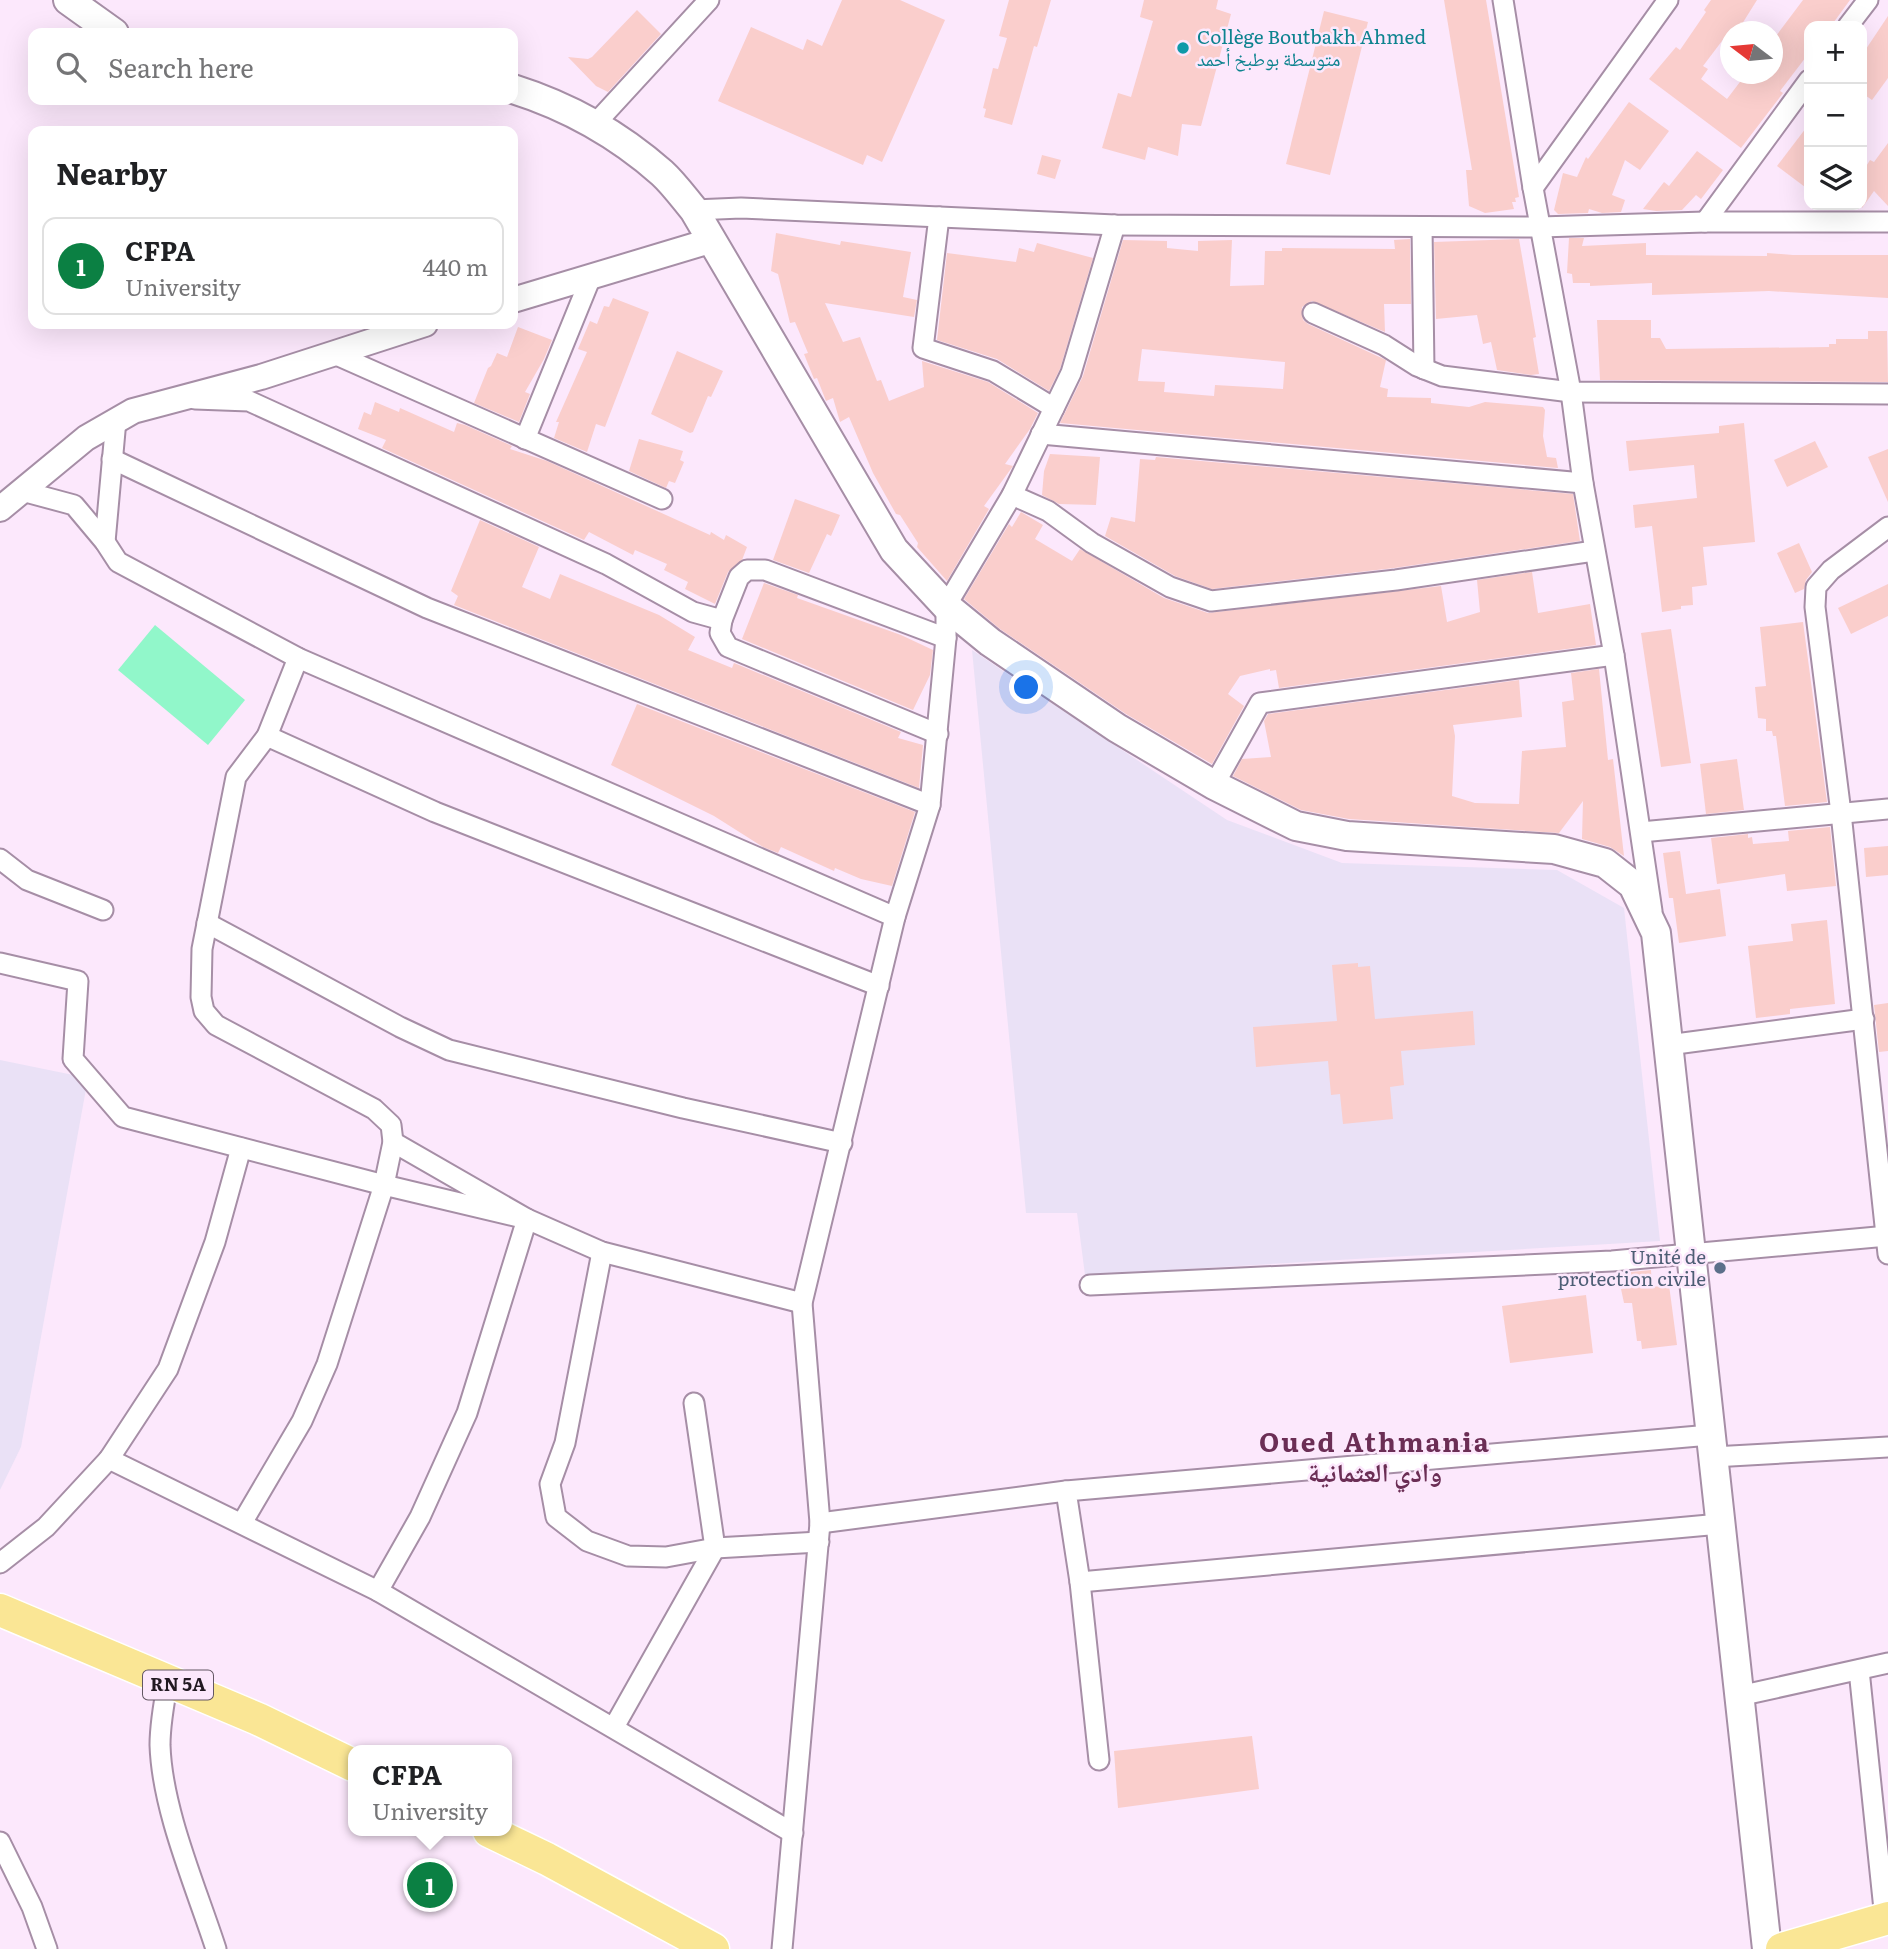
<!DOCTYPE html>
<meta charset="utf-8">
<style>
:root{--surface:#fff;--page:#f2f2f2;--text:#202124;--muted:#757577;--line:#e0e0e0;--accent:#0b8043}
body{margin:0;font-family:Literata,"Noto Naskh Arabic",serif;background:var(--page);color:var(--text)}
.controls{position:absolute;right:21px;top:21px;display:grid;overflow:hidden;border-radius:14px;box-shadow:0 7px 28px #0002}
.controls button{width:63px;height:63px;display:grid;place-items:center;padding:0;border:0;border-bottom:2px solid var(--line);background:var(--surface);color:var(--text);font:35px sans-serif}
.compass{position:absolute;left:1720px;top:21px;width:63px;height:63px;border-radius:50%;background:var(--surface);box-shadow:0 7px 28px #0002;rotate:286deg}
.you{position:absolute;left:1027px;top:688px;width:24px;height:24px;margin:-18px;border:5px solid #fff;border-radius:50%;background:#1a73e8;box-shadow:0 0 0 10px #1a73e833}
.badge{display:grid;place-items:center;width:46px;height:46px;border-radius:50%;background:var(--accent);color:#fff;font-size:23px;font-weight:700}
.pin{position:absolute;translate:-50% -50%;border:4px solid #fff;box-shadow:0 2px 7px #0006}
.popup{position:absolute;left:348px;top:1745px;width:164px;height:91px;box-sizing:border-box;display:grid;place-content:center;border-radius:14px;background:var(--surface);filter:drop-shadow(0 2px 5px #0005);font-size:23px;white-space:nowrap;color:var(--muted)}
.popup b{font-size:26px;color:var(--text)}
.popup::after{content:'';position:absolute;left:50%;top:100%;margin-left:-14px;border:14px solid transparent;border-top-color:var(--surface)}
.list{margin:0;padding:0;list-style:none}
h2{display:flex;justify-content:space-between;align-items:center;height:91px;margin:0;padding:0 28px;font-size:30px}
h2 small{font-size:23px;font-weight:400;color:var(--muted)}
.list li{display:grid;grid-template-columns:46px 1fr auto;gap:21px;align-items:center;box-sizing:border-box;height:98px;margin:0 14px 14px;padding:0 14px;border:2px solid var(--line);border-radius:14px}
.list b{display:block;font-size:26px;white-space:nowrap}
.list p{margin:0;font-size:23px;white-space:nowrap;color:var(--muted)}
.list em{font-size:23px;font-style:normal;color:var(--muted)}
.icon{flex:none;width:38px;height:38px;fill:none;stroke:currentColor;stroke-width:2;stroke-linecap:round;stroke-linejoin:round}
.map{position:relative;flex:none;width:1888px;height:1949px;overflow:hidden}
.search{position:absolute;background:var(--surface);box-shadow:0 7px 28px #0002;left:28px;top:28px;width:490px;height:77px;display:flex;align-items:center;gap:18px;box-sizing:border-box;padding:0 24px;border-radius:14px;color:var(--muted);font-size:26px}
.panel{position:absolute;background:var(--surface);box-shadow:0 7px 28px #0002;left:28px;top:126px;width:490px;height:203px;border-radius:14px}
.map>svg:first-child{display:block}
.medical{fill:#eae1f6}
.green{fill:#91f7ca}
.building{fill:#facecc;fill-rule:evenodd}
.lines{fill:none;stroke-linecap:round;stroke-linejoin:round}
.minor-casing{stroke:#a68ea6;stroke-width:23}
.tertiary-casing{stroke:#a68ea6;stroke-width:28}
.secondary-casing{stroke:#a68ea6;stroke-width:32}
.primary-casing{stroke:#fff;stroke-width:35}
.minor{stroke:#fff;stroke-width:19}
.tertiary{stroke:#fff;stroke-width:24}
.secondary{stroke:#fff;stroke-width:28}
.primary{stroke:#fae695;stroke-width:32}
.culture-dot{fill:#0f9aa8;stroke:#fce8fc;stroke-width:2.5}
.service-dot{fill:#5c6f8a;stroke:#fce8fc;stroke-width:2.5}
.labels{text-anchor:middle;stroke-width:5;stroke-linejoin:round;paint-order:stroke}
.shield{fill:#fce8fc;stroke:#635763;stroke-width:2}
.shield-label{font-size:18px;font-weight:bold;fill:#221922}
.culture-label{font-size:19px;fill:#0d838f;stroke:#fce8fc;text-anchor:start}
.service-label{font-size:19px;fill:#4e5e75;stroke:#fce8fc;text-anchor:end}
.district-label{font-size:26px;font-weight:bold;letter-spacing:2px;fill:#6b2e55;stroke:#fce8fc}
</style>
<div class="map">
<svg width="1888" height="1949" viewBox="0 0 1888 1949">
<rect width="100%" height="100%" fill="#fce8fc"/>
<!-- medical -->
<g class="medical">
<path d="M972,650L1227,820L1342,863L1557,870L1624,908L1660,1241L1085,1275L1077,1213H1026Z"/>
<path d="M0,1060L88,1078L21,1447L0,1490Z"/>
</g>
<!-- green -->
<path class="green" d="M155,625L245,700L208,745L118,670Z"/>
<!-- building -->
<g class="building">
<path d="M842,0H900L945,20L882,162L867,155L863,165L718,101L751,27L803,50L807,39L822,46Z"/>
<path d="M1009,0H1051L1037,47L1034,46L1012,125L984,117L986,109L983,108L993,68L998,69L1007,38L999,36Z"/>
<path d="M1144,0H1218L1216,9L1231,14L1201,126L1182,124L1178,156L1148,147L1145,160L1102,148L1118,93L1131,97L1153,21L1140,17Z"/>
<path d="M1444,0H1486L1519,197L1515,198L1516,202H1512L1514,209L1485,213L1469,206L1466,170H1472Z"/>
<path d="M1711,0H1757L1737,32H1731L1730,41L1725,37L1703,66L1708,69L1701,79L1727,99L1746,74H1773V40L1803,0H1850L1831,26H1809V53L1780,91L1783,93L1741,148L1649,79L1676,47L1680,50L1706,12L1704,10Z"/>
<path d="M637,10L661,34L608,92L596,86L568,57L588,59L592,57Z"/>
<path d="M1324,11L1368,22L1330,175L1286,164Z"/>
<path d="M1888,16V78L1872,100L1862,93V55Z"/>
<path d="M1629,102L1669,131L1640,170L1625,160L1612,195L1625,200L1621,212L1602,213L1589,209L1588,213L1558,214L1554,210L1563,173L1577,177L1586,157L1588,159Z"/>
<path d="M1809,124V190L1777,166Z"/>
<path d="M1888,143V206L1874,191L1862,208V173L1870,160L1874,162Z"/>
<path d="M1697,151L1723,170L1701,199L1696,195L1682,210L1656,211L1643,209L1664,182L1669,186Z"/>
<path d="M1042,155L1061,160L1055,179L1037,174Z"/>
<path d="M776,233L840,245L841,241L911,252L903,297L917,300L914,317L825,303L843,342L860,337L877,381L881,380L889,401L924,387L922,361L988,382L1038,413L1030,429L1005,464L1013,466L984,506L989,509L947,581L917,547L918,543L900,515L896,514L873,473L849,417L840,422L833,398L826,401L817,378L814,379L804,354L808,353L795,322L790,323L778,274L771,271Z"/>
<path d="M1569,238H1584L1582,246L1646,243V255L1767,256V253L1793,255H1888V298L1769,291L1652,295V283L1590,286V283H1573L1572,274L1567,273Z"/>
<path d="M1410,239L1411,304H1384L1385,332L1312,301L1302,307L1303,320L1308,324L1386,360L1380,387L1388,389L1387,397L1431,398V403L1469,407L1485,402L1543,407L1545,410L1543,436L1547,457L1556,458L1558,468L1060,423L1083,376L1123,240L1167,241V248L1198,251V241L1232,240L1230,286L1264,285L1265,251H1282V248L1395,249L1394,240ZM1142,349L1285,362L1283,389L1215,385L1214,396L1164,392L1165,382L1138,381Z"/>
<path d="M1519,239L1536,337L1533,338L1539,374L1531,375L1497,370L1491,342L1483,344L1477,315L1436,319L1434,242Z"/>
<path d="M1037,243L1093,258L1060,369L1049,391L997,359L937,340L947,253L1016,262L1019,248L1034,252Z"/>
<path d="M613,298L649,312L605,427L596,424L587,452L554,438L559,422H556L587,352L578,349L590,321L597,324L604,306L609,307Z"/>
<path d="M1597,320H1651V338H1660L1666,349L1829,347V344H1836V339H1868V331H1887L1888,382L1600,380Z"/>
<path d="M518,327L552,340L544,359L525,392L530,394L519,422L474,403L488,368L491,366L497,353L507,357Z"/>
<path d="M677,351L723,371L711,397L708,396L693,432L690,433L651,414Z"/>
<path d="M375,402L399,412L400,408L454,432L457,423L465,425L512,446L510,449L547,461L710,535L711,532L724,540L726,535L747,547L742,560L728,572L715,604L685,589L688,582L664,570L667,564L635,550L633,555L589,532L584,540L382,448L386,440L358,429L364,412L371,415Z"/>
<path d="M1744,423L1755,542L1703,547L1707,585L1692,587L1693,605L1681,606V609L1662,612L1652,526L1635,528L1633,505L1697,498L1694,465L1629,471L1626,441L1719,433V426Z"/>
<path d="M639,439L683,451L680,460L684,462L675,483L669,481L666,488L629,471Z"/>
<path d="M1815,441L1828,467L1787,487L1774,460Z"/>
<path d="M1888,449V502L1868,457Z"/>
<path d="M1050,454L1100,457L1096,505L1059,504L1042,495L1044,471Z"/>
<path d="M1156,457L1573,494L1580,541L1394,568L1212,589L1175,576L1105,536L1111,517L1135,522L1140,459L1155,460Z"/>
<path d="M795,499L840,515L831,536L827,534L809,573L773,560Z"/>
<path d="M1021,512L1043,525L1035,539L1072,561L1080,549L1164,598L1208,613L1441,586L1447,622L1480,612L1477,580L1532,572L1538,613L1590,604L1596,645L1279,688L1276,670L1270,671V669L1240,676L1228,694L1244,706L1212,764L1126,714L1000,629L964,599L1009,524L1012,527Z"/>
<path d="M480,520L539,547L522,587L550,599L560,574L659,615L695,637L688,650L732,668L734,663L901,732L898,738L923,745L919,788L454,605L458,596L451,591Z"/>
<path d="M1799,543L1812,572L1806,580L1804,589L1795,593L1777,553Z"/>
<path d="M764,583L798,595L797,598L901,635L933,650L930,675L913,710L742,639Z"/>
<path d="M1888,584V616L1851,634L1838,608Z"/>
<path d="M1803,622L1827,802L1785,806L1776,736H1773L1772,731H1766V719L1758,718L1755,687L1766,686L1760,627Z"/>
<path d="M1671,629L1691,763L1661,767L1641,633Z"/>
<path d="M1599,669L1608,760L1613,759L1624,856L1610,847L1582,839L1583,801L1559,833L1349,819L1301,810L1233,776L1242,759L1271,757L1264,721L1268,714L1519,680L1522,717L1453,725L1455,736L1452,796L1475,803L1519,804L1522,751L1566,747L1562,702L1574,700L1571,673Z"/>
<path d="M637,704L915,812L892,886L861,879L835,868L834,871L781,847L778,853L763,847L714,816L611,765Z"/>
<path d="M1737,759L1744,810L1706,814L1700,764Z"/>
<path d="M1830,827L1836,886L1787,891L1785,874L1717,884L1711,838L1748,834V838L1752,837L1753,844L1789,841L1788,831Z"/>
<path d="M1888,846V875L1866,877L1864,848Z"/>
<path d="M1680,851L1686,894L1720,889L1726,936L1679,943L1673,898H1669L1663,853Z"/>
<path d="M1827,920L1835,1004L1790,1009V1014L1756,1018L1748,946L1793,941L1791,924Z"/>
<path d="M1358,963V967L1370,966L1375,1019L1473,1011L1475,1045L1401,1051L1404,1085L1390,1087L1393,1119L1343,1124L1340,1094L1331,1095L1328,1061L1256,1067L1253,1027L1337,1021L1332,965Z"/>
<path d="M1888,1003V1051L1879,1052L1874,1005Z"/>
<path d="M1651,1270L1652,1287L1669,1285L1677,1345L1642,1349L1641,1341H1637L1632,1303H1624L1621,1289L1632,1287L1631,1272Z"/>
<path d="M1586,1295L1593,1353L1510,1363L1502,1306Z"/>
<path d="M1252,1736L1259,1789L1118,1808L1114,1751Z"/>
</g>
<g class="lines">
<defs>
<g id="minor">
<path d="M1503,0L1533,188L1571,392L1583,483L1614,655L1652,911"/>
<path d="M1848,26L1868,0"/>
<path d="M595,124L709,0"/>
<path d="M1533,188L1668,0"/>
<path d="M694,210L741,208L1115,225L1540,227L1705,222H1888"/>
<path d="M939,217L923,348L993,371L1054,408"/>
<path d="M1705,222L1809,80"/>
<path d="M1422,227L1424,369"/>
<path d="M1313,313L1384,345L1417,366L1442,376L1571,392L1888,394"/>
<path d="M332,353L662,499"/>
<path d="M195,399L249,401L606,564L693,612L722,620L720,633L728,647L938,734"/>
<path d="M1041,434L1583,483"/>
<path d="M525,439L591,277"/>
<path d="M112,459L427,608L930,805"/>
<path d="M22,491L74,505L105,542L118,562L298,658L895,917"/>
<path d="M1012,495L1048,511L1092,543L1170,587L1211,601L1396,580L1594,551"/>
<path d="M1888,527L1831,570L1816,587L1815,607L1841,813L1888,1254"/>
<path d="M105,542L116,420"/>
<path d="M722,620L739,577L747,570H765L946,638"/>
<path d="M267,736L435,812L879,986"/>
<path d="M1214,785L1260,703L1614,655"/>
<path d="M1641,832L1888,809"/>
<path d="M0,859L27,880L103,910"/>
<path d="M207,923L400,1027L449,1050L683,1108L842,1143"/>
<path d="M0,963L78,981L73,1059L123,1117L384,1185L527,1219L602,1252L802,1303"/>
<path d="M1668,1045L1864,1019"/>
<path d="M602,1252L565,1443L550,1484L556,1517L587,1541L628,1556L666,1557L715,1548L819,1542"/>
<path d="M1090,1285L1612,1261L1888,1236"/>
<path d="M1713,1457L1888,1447"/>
<path d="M109,1459L378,1591L793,1833"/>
<path d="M242,1523L302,1421L327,1364L384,1185L393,1142L391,1125L374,1109L216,1025L204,1011L201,997L202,949L236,777L267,736L298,658"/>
<path d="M820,1523L1066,1491"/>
<path d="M0,1563L46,1527L109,1459L168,1369L215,1242L241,1148"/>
<path d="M1080,1582L1720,1524"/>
<path d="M378,1591L420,1517L467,1413L527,1219L393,1142"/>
<path d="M1859,1670L1885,1919"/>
<path d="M168,1681C164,1702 160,1724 160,1745C162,1810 196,1887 216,1949"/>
<path d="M1739,1696L1888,1663"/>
<path d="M614,1727L715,1548L694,1403"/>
<path d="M1099,1760L1080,1582L1066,1491L1710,1435"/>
<path d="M0,1842L32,1907L47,1949"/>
<path d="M782,1949L820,1523L802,1303L895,917L930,805L946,638V606L1012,495L1071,373L1115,225"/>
</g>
<g id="tertiary">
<path d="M513,300L713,240"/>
<path d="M0,509L86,438L133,411L261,377L425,324"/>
</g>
<g id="secondary">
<path d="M68,0L114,33"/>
<path d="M513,89C567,106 619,135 662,173C674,184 684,198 694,210L894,550L946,606L990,642L1117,728L1214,785L1296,826L1347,836L1554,849L1605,863L1633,885L1656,933L1767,1949"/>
</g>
<g id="primary">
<path d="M0,1610L258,1719L353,1765"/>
<path d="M489,1831L547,1859L713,1949"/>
<path d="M1782,1949L1888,1918"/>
</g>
</defs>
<!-- minor casing -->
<use href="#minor" class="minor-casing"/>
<!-- tertiary casing -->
<use href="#tertiary" class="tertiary-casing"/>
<!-- secondary casing -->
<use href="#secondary" class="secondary-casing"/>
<!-- primary casing -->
<use href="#primary" class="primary-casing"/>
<!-- minor -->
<use href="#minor" class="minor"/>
<!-- tertiary -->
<use href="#tertiary" class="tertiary"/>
<!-- secondary -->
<use href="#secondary" class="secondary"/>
<!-- primary -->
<use href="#primary" class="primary"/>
</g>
<!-- markers -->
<circle class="culture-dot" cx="1183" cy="48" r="7"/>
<circle class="service-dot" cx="1720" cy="1268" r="7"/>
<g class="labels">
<!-- shield labels -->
<rect class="shield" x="143" y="1670.5" width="70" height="29" rx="5"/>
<g class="shield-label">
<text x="178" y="1691">RN 5A</text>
</g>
<!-- culture labels -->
<g class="culture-label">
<text x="1197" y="44">Collège Boutbakh Ahmed<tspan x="1197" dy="22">متوسطة بوطبخ أحمد</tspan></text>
</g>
<!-- service labels -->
<g class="service-label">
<text x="1706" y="1264">Unité de<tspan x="1706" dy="22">protection civile</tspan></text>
</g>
<!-- district labels -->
<g class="district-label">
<text x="1375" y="1452">Oued Athmania<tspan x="1375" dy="30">وادي العثمانية</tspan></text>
</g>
</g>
</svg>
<div class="controls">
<button>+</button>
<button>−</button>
<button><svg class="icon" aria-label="layers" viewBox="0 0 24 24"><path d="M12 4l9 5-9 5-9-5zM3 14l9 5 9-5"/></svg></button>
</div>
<svg class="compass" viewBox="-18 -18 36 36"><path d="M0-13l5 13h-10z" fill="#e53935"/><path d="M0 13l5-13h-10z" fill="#757577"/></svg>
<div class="you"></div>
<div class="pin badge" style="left:430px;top:1885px">1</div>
<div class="popup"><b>CFPA</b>University</div>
<div class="search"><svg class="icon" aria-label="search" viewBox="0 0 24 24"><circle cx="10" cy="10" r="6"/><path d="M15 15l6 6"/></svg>Search here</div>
<section class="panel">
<h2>Nearby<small></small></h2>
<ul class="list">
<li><span class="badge">1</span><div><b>CFPA</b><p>University</p></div><em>440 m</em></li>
</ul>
</section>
</div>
